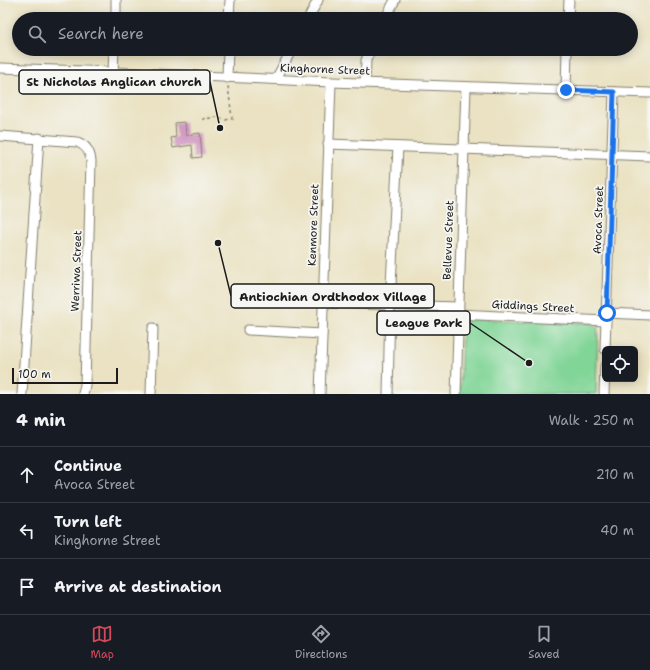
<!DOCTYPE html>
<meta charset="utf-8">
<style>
:root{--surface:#171b24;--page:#242831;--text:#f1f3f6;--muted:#9ea1a6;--line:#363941;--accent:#d1495b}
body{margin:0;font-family:"Shantell Sans",sans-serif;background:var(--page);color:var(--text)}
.controls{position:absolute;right:12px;bottom:12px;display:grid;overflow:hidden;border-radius:6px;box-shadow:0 2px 10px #0003}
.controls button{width:36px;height:36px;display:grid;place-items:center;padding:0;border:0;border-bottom:1px solid var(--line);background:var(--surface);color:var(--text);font:20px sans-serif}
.scale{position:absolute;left:12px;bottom:10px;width:106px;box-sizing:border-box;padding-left:4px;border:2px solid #1c1c1c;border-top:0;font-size:11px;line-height:14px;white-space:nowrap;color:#1c1c1c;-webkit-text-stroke:3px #f6f6f2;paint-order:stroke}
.stop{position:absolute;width:12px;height:12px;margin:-9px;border:3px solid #1a73e8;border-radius:50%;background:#fff}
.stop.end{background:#1a73e8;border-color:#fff;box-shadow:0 1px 4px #0008}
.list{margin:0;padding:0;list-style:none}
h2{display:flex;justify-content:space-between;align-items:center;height:52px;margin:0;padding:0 16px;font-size:17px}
h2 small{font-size:13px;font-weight:400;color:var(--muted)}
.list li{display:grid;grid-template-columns:26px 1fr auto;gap:12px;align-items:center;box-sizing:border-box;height:56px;padding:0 16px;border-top:1px solid var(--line)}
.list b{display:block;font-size:15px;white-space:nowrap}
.list p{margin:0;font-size:13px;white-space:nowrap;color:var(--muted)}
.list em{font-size:13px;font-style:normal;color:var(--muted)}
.icon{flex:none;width:22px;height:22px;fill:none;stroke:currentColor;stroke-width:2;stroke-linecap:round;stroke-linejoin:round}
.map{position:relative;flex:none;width:650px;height:394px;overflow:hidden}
.search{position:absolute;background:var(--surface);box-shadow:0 2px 10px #0003;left:12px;right:12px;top:12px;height:44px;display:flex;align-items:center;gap:10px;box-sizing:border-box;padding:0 14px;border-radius:22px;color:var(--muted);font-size:15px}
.sheet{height:220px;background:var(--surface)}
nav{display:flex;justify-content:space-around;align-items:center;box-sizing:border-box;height:56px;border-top:1px solid var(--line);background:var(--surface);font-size:11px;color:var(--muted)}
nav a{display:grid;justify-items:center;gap:2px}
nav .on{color:var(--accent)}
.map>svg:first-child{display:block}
.green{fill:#81d597;stroke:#4e785a}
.building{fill:#d197c1}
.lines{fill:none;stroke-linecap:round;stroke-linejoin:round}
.minor-casing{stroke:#837f6f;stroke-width:11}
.path{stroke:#837f6f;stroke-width:1.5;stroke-dasharray:3 3;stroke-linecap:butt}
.minor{stroke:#fff;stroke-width:9}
.route{stroke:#1a73e8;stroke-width:5}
.labels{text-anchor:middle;stroke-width:3.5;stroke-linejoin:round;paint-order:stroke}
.street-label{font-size:11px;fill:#1c1c1c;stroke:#f6f6f2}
.leader{fill:none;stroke:#1c1c1c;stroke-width:1.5}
.callout-dot{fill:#1c1c1c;stroke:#f6f6f2;stroke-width:1.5}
.callout{fill:#f6f6f2;stroke:#1c1c1c;stroke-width:1.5}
.callout-label{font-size:12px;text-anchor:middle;font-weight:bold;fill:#1c1c1c}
</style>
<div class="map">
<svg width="650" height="394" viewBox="0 0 650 394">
<rect width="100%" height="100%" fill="#f6f6f2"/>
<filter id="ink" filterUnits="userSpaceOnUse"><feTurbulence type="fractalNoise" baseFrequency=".025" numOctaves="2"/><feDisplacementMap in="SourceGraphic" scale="8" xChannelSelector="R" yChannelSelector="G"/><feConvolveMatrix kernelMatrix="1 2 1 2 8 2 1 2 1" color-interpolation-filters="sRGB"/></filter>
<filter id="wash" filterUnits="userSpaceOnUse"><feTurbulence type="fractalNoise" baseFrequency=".012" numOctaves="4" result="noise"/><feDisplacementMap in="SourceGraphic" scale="16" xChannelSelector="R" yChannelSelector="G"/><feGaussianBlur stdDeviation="0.9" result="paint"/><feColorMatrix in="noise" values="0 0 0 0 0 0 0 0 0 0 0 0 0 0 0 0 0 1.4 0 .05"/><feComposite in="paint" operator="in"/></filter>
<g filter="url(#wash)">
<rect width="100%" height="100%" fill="#eae2c2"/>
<!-- green -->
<path class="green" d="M472,319L591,323L597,326L598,332L596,394H460L462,326L464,322Z"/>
<g id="blocks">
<!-- building -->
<path class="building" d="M185,122L186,135L200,133L202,157L193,158L192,145L173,148L171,138L176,137L175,123Z"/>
</g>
</g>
<g filter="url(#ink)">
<use href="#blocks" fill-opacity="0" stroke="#837f6f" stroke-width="1"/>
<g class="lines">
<defs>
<g id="minor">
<path d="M116,19V0"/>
<path d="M229,19L230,0"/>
<path d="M308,19L318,0"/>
<path d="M385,19L395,0"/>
<path d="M568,19L569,0"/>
<path d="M0,68L113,72L331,82L650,93"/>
<path d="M113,72L114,49"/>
<path d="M227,78L228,49"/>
<path d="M276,79L292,49"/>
<path d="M365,83L366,60L371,49"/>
<path d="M566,90L567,49"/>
<path d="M0,136L77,142C86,145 90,151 91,161L85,385L83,394"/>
<path d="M328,144L650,156"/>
<path d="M323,303L458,307"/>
<path d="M607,313L650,315"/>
<path d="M458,314L606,321"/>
<path d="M248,330L322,334"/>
<path d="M605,349L614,92"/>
<path d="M22,394L39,138"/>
<path d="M151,394L153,328"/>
<path d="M320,394L331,82"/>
<path d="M388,394L390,305L398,147"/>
<path d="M456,394L466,87"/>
<path d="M604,394L605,366"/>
</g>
</defs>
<!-- minor casing -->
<use href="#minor" class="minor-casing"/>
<!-- path -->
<g class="path">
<path d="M233,119V120"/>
<path d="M203,120V119L218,117L226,120L232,118L228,86"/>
</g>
<!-- minor -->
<use href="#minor" class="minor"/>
</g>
</g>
<g class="lines" filter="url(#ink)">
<!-- route -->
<path class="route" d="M566,90L614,92L607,313"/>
</g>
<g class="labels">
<!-- street labels -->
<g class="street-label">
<text transform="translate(325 69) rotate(2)" y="4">Kinghorne Street</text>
<text transform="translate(598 220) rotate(-88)" y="4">Avoca Street</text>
<text transform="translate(313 225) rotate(-88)" y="4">Kenmore Street</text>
<text transform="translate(448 240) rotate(-88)" y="4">Bellevue Street</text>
<text transform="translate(76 271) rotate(-88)" y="4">Werriwa Street</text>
<text transform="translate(533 306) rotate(3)" y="4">Giddings Street</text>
</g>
</g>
<!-- callouts -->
<path class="leader" d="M220 128L210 82M218 243L231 296M529 363L470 323"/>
<g class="callout-dot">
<circle cx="220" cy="128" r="4"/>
<circle cx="218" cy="243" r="4"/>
<circle cx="529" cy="363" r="4"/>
</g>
<g class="callout">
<rect x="19" y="70" width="191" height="24" rx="4"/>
<rect x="231" y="284" width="203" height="24" rx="4"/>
<rect x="377" y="311" width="93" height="24" rx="4"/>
</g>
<g class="callout-label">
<text x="114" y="86">St Nicholas Anglican church</text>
<text x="333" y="301">Antiochian Ordthodox Village</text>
<text x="424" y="327">League Park</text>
</g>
</svg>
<div class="controls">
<button><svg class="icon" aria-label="locate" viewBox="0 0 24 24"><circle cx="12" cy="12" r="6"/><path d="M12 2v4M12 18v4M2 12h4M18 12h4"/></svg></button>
</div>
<div class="scale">100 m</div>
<div class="stop" style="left:607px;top:313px"></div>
<div class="stop end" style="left:566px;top:90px"></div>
<div class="search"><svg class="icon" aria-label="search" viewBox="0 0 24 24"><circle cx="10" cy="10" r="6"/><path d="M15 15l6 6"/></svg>Search here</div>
</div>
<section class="sheet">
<h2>4 min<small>Walk · 250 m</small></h2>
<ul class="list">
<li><svg class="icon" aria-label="ahead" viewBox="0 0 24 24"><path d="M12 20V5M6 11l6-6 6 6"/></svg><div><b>Continue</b><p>Avoca Street</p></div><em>210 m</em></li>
<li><svg class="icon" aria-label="left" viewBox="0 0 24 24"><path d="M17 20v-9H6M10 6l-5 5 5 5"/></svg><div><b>Turn left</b><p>Kinghorne Street</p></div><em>40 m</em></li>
<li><svg class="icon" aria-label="arrive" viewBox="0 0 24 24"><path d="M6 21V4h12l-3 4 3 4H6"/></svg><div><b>Arrive at destination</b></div></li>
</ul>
</section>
<nav>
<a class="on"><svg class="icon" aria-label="map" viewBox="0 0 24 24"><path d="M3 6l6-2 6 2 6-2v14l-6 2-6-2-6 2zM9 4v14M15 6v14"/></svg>Map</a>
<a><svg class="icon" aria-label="directions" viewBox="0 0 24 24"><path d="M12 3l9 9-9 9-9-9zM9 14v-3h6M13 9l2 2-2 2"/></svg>Directions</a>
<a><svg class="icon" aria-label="saved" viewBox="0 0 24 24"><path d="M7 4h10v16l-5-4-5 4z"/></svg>Saved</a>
</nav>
